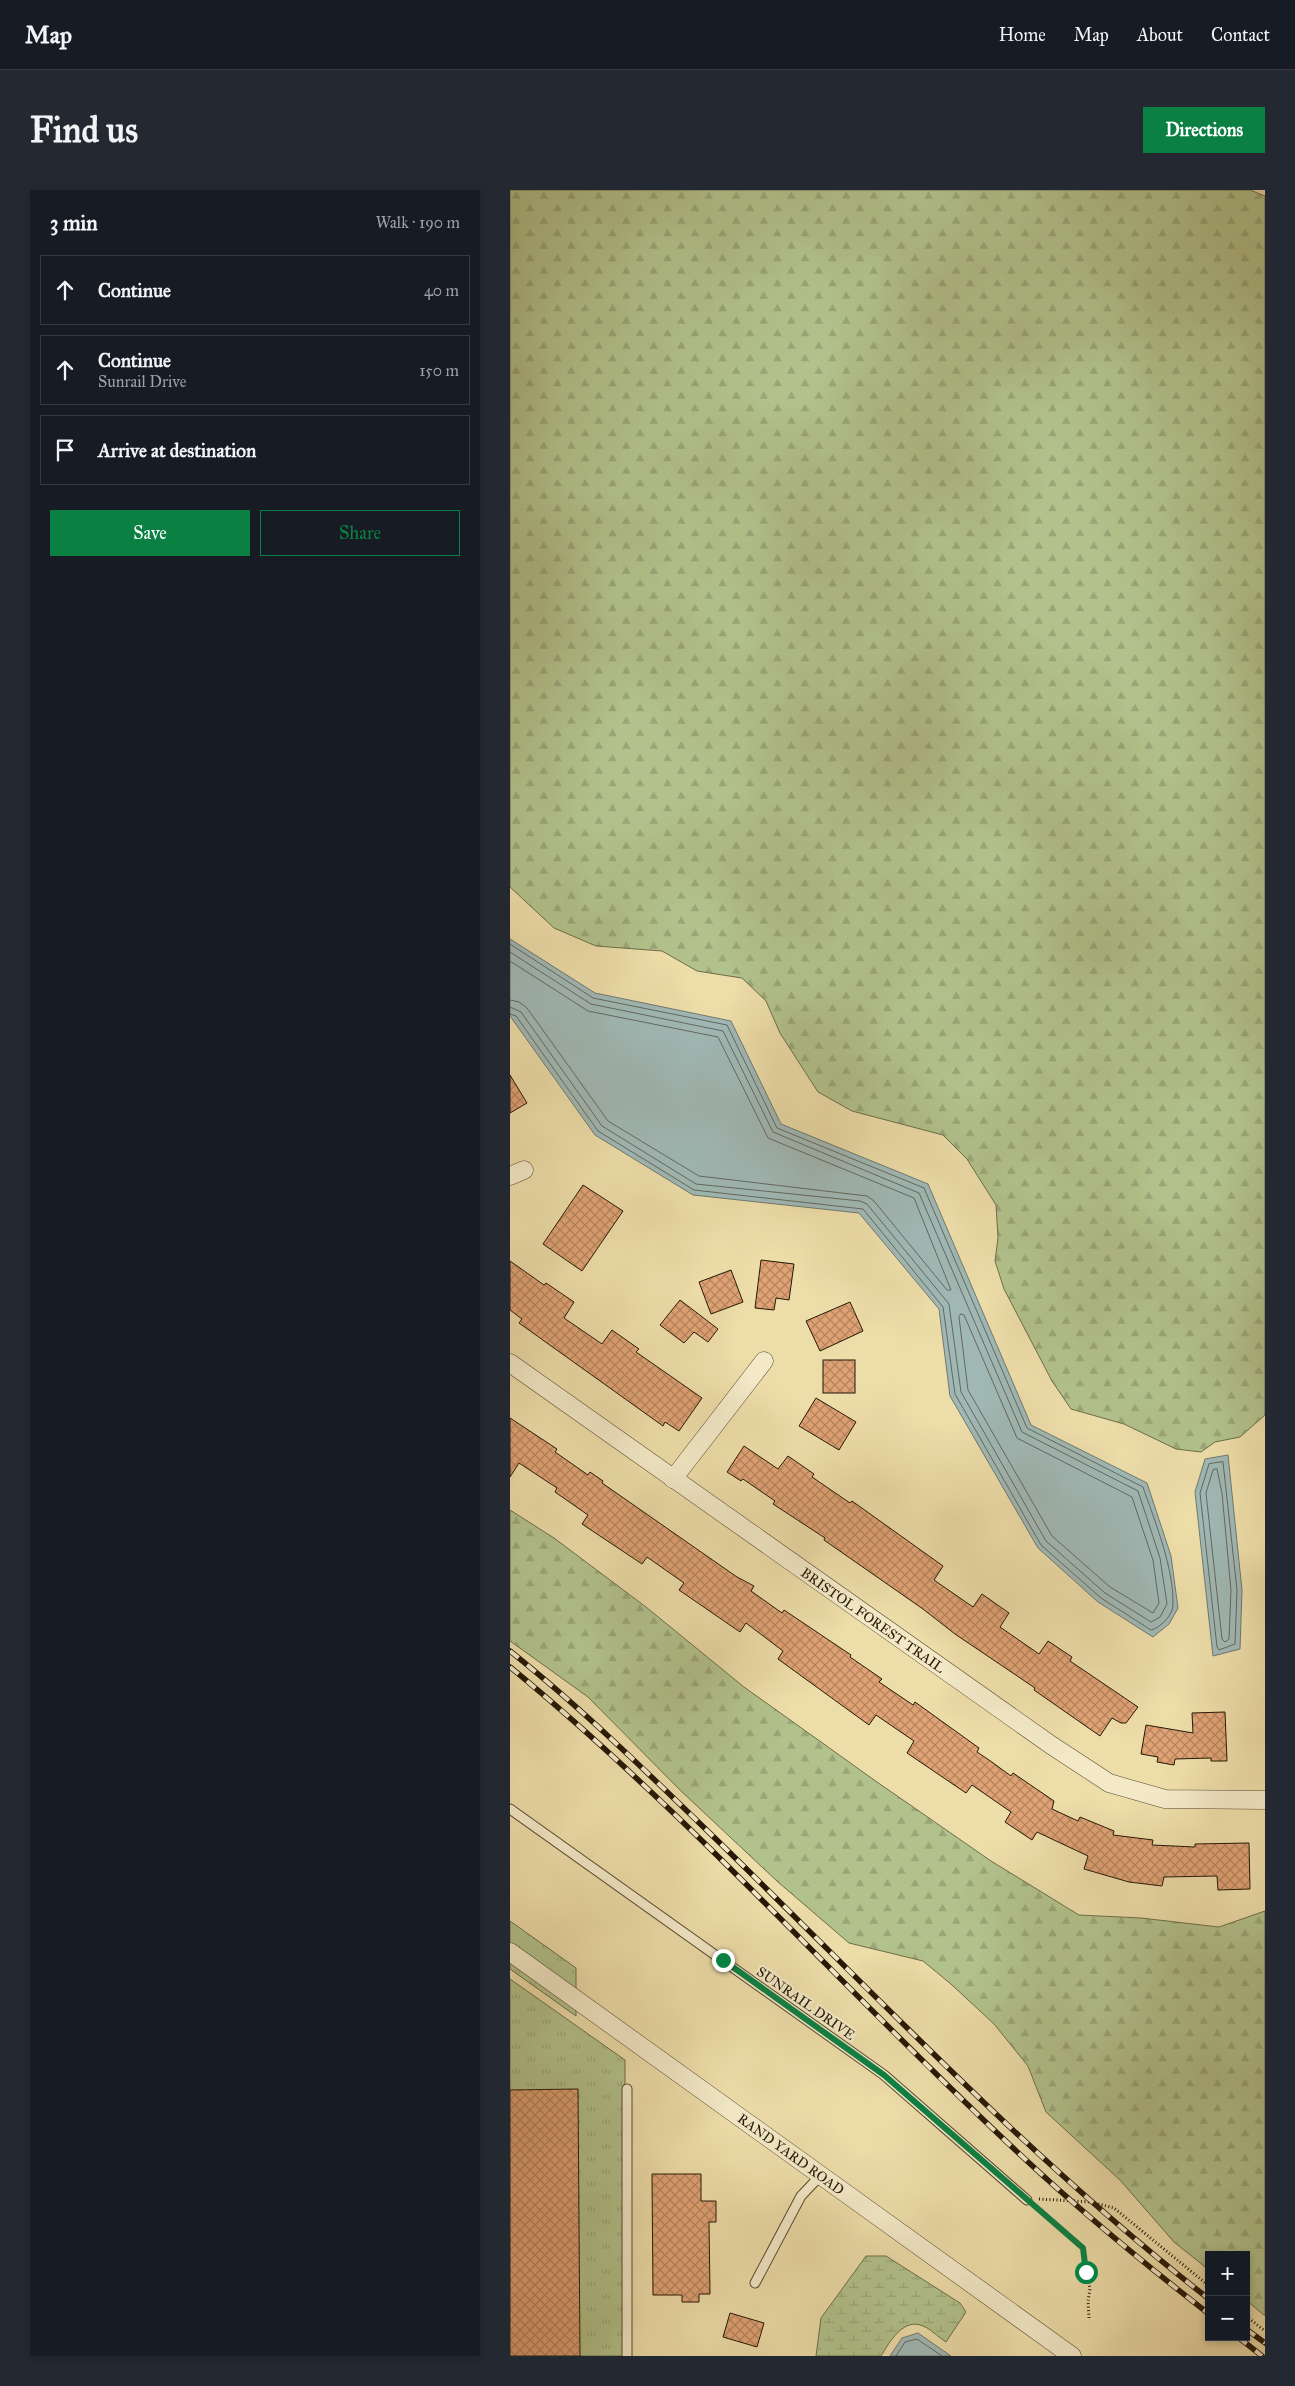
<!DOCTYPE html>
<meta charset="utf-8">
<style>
:root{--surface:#171b24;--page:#242831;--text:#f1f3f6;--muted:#9ea1a6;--line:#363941;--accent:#0b8043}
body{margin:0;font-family:"IM FELL Great Primer",serif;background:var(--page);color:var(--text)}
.controls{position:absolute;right:15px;bottom:15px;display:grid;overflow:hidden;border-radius:0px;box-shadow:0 2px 8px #0003}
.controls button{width:45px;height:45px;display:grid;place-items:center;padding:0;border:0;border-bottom:1px solid var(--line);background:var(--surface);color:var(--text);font:25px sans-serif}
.stop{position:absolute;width:15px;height:15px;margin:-11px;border:4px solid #0b8043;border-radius:50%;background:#fff}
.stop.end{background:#0b8043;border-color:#fff;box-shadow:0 1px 5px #0008}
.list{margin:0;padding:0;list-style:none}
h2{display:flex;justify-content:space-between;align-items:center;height:65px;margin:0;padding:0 20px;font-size:21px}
h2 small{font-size:16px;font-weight:400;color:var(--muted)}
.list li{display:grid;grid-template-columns:32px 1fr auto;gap:15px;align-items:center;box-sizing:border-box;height:70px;margin:0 10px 10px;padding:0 10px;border:1px solid var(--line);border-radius:0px}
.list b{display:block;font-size:19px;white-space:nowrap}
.list p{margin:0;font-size:16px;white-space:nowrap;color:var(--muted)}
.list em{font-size:16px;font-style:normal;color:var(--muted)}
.actions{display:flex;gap:10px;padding:15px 20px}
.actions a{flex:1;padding:11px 0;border:1px solid var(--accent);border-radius:0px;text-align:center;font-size:18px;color:var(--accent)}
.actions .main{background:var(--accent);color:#fff}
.icon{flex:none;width:28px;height:28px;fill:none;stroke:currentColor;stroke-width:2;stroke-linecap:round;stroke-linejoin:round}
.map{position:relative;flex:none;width:755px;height:2166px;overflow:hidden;border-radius:0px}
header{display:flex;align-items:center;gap:30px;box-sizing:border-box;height:70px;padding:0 25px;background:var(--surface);border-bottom:1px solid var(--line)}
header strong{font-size:24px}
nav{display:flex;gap:28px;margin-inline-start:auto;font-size:18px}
.intro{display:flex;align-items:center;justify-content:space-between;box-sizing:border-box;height:120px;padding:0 30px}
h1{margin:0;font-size:35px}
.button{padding:12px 22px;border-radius:0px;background:var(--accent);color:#fff;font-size:18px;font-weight:700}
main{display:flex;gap:30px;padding:0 30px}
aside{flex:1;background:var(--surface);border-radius:0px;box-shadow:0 2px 8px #0003}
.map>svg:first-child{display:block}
.grass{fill:url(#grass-tufts);stroke:#6c6d49}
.forest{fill:url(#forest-firs);stroke:#6c6d49}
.wetland{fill:url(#wetland-marsh);stroke:#6c6d49}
.water{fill:#a0b8b5;stroke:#6f786f}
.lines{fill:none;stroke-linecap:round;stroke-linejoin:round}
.shore{stroke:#63685e;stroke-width:1}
.building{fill:url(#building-cross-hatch);stroke:#261806}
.service-casing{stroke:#58492f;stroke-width:11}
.minor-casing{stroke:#58492f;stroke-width:19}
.path{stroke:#261806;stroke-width:3;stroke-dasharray:1 2.5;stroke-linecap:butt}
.service{stroke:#f3e9c7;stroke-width:9}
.minor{stroke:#f3e9c7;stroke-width:18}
.rail-casing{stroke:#261806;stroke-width:5.5}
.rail{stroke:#f3e9c7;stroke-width:4;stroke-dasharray:11;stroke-linecap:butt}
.route{stroke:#0b8043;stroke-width:6}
.labels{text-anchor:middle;stroke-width:4.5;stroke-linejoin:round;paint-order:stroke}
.street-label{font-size:14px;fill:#261806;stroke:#f3e9c7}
</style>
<header>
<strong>Map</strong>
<nav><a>Home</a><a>Map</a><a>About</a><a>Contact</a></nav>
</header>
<div class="intro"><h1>Find us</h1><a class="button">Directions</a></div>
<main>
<aside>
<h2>3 min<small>Walk · 190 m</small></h2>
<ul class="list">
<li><svg class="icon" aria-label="ahead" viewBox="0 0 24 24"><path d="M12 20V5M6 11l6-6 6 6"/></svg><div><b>Continue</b></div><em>40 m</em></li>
<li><svg class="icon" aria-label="ahead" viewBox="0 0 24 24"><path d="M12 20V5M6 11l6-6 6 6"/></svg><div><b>Continue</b><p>Sunrail Drive</p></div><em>150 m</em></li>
<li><svg class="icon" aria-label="arrive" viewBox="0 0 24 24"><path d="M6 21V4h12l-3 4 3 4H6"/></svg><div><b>Arrive at destination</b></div></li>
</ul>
<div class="actions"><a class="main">Save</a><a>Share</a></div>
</aside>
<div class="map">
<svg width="755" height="2166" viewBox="0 0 755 2166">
<defs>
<pattern id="grass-tufts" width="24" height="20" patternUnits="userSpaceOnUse" patternTransform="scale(1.25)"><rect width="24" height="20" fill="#b2c28c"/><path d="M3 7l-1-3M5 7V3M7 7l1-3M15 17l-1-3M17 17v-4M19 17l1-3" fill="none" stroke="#99a677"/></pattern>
<pattern id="forest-firs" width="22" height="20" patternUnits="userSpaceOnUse" patternTransform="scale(1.25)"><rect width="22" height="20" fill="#b2c28c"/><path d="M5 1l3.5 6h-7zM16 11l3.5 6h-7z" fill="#99a677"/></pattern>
<pattern id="wetland-marsh" width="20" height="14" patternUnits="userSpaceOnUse" patternTransform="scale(1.25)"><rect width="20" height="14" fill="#b2c28c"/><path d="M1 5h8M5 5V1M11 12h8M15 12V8" fill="none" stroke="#99a677"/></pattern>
<pattern id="building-cross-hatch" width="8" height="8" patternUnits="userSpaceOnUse" patternTransform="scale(1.25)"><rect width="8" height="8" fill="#dfa274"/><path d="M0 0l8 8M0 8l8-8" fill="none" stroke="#b5835d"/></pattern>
</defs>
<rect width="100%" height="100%" fill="#eddda9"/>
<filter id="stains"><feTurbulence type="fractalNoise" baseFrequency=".004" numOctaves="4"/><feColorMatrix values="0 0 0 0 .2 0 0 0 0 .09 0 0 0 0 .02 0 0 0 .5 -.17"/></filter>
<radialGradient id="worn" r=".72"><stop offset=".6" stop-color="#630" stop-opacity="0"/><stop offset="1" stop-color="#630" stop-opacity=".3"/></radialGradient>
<!-- grass -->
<g class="grass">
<path d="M0,1731L66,1778V1826L0,1779Z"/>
<path d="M0,1789L115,1870V2166H0Z"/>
</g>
<!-- forest -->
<g class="forest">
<path d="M0,0H740L755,6V1225L730,1247L705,1252L691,1262L666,1259L614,1234L561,1219L542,1191L494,1099L485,1071L488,1048L486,1015L457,969L433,945L342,921L308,902L270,843L256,811L232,788L187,781L152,761L86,756L44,738L0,697Z"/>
<path d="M0,1320L44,1348L136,1417L234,1497L367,1592L481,1671L569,1725L631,1728L709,1737L755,1721V2126L736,2110V2065H699V2080L664,2052L610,1990L536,1922L518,1876L484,1834L442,1795L413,1771L339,1753L268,1692L171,1601L78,1507L0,1451Z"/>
</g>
<!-- wetland -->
<path class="wetland" d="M356,2066H376L450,2113L456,2122L436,2152C428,2147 421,2139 413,2136C393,2127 379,2153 371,2166H306L311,2128Z"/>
<!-- water -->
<g class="water">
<path d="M0,749L85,803L221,831L271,934L418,994L521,1235L637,1293L661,1366L668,1418L659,1434L643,1447L588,1412L528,1358L440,1206L429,1119L349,1023L183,1005L85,945L0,826Z"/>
<path d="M718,1265L732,1400L730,1459L703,1466L685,1302L695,1269Z"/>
<path d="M408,2143L441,2166H380L392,2148Z"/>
</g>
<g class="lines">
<!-- shore -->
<g class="shore">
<path d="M0,754L83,808L217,835L267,938L414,998L517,1238L633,1297C645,1332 664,1378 663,1415C663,1425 650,1438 641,1440L591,1408L531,1355L445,1204L433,1117L353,1019L184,1000L88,941L6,826L0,824"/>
<path d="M0,762L81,814L213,841L263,942L409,1003L512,1242L628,1301L650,1368L657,1414L650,1427L641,1432L595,1403L536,1351L451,1202L439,1114L357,1014L350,1011L186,994L92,936L11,822L0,817"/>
<path d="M0,771L78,821L208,847L258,948L404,1008L441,1100H437L364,1011L357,1006L189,986L98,931L17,818L9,812L0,810"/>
<path d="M451,1124L454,1125L507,1248L622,1307L643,1370L649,1413L643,1423L600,1397L542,1346L458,1200L449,1127Z"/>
<path d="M713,1272L727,1400L725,1454L709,1460L707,1457L690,1303L699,1274Z"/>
<path d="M707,1279L712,1303L721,1400L719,1449L715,1452L712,1449L696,1303L703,1280Z"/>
<path d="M386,2166L395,2152L407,2149L432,2166"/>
</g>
</g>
<!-- building -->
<g class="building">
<path d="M0,885L17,913L0,923Z"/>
<path d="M73,995L113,1021L72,1081L33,1054Z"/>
<path d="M251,1070L284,1074L279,1110L266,1108L264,1120L245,1118Z"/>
<path d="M0,1071L34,1095L36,1093L64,1112L54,1128L92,1154L102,1140L129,1159L126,1162L192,1208L169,1241L155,1232L153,1236L9,1133L12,1129L0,1120Z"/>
<path d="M221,1080L233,1112L201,1124L189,1092Z"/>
<path d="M170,1110L208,1139L198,1152L184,1142L174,1153L150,1135Z"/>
<path d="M340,1112L353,1141L310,1161L296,1131Z"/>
<rect x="313" y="1170" width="32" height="33"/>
<path d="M306,1208L346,1232L329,1260L289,1236Z"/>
<path d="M0,1228L47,1259L45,1262L78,1285L80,1282L93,1291L92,1293L227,1387L244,1396L241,1401L272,1423L274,1420L341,1465L340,1467L372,1489L369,1492L403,1515L405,1512L469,1558L467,1562L479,1570L501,1586L503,1583L544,1611L542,1619L568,1631L570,1627L604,1641L603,1645L643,1650L642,1655L685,1657V1654L739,1653L740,1699L708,1700L707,1686L654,1687L652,1696L619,1692L574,1679L578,1666L527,1642L522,1650L495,1632L501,1622L462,1595L456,1603L397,1563L404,1551L366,1525L359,1535L268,1469L273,1461L236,1433L230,1442L169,1400L174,1393L137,1367L132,1374L72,1334L78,1325L45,1302L47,1298L9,1273L0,1287Z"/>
<path d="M234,1256L268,1279L278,1266L304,1284L302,1287L340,1313L342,1311L433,1376L424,1390L463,1417L472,1404L499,1423L490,1437L529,1464L538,1451L562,1467L560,1471L628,1517L616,1533H611L602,1528L590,1546L524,1500L525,1498L445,1444L413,1419L314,1350L315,1348L263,1314L265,1311L233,1289L231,1291L217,1282Z"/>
<path d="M715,1522L717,1571H701V1568L665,1569L664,1575L647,1572L648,1567L631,1564L636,1535L683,1543L682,1523Z"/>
<path d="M68,1899L70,2166H0V1900Z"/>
<path d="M142,1984H191V2011H206V2032H199L200,2104H189V2112H172V2105H143Z"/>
<path d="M220,2123L254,2133L247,2157L213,2147Z"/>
</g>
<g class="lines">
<defs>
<g id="service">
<path d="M0,1619L374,1885L517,2010"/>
<path d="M117,1899V2166"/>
<path d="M245,2093L291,2006L311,1985"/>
</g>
<g id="minor">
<path d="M0,986L14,980"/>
<path d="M0,1173L541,1555L599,1593L655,1609L755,1610"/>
<path d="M163,1289L254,1171"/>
<path d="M0,1762L562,2166"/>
</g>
</defs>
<!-- service casing -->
<use href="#service" class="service-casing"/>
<!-- minor casing -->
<use href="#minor" class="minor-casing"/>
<!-- path -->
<g class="path">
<path d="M529,2009L581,2012L604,2018L699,2096"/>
<path d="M525,2017L573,2058L580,2099L578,2111L579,2128"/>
<path d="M736,2126L755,2141"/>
</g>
<!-- service -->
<use href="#service" class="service"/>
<!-- minor -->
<use href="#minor" class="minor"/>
<defs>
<g id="rail">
<path d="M0,1461C75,1521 143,1588 212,1655C371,1810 524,1973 699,2109"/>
<path d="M0,1477C184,1628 341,1808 516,1970C574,2024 636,2075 699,2124"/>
<path d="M736,2139L755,2153"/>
<path d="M728,2147L752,2166"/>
</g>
</defs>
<!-- rail casing -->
<use href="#rail" class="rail-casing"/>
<!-- rail -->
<use href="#rail" class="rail"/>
</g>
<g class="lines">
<!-- route -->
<path class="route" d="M213,1770L374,1885L573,2058L576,2082"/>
</g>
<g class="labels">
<!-- street labels -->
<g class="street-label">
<text transform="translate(363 1430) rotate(35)" y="5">BRISTOL FOREST TRAIL</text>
<text transform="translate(296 1813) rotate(35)" y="5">SUNRAIL DRIVE</text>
<text transform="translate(281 1964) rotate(36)" y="5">RAND YARD ROAD</text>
</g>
</g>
<rect width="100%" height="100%" filter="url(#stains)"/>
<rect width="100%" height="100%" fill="url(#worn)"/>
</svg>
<div class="controls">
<button>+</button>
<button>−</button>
</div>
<div class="stop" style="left:576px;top:2082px"></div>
<div class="stop end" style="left:213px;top:1770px"></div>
</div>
</main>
